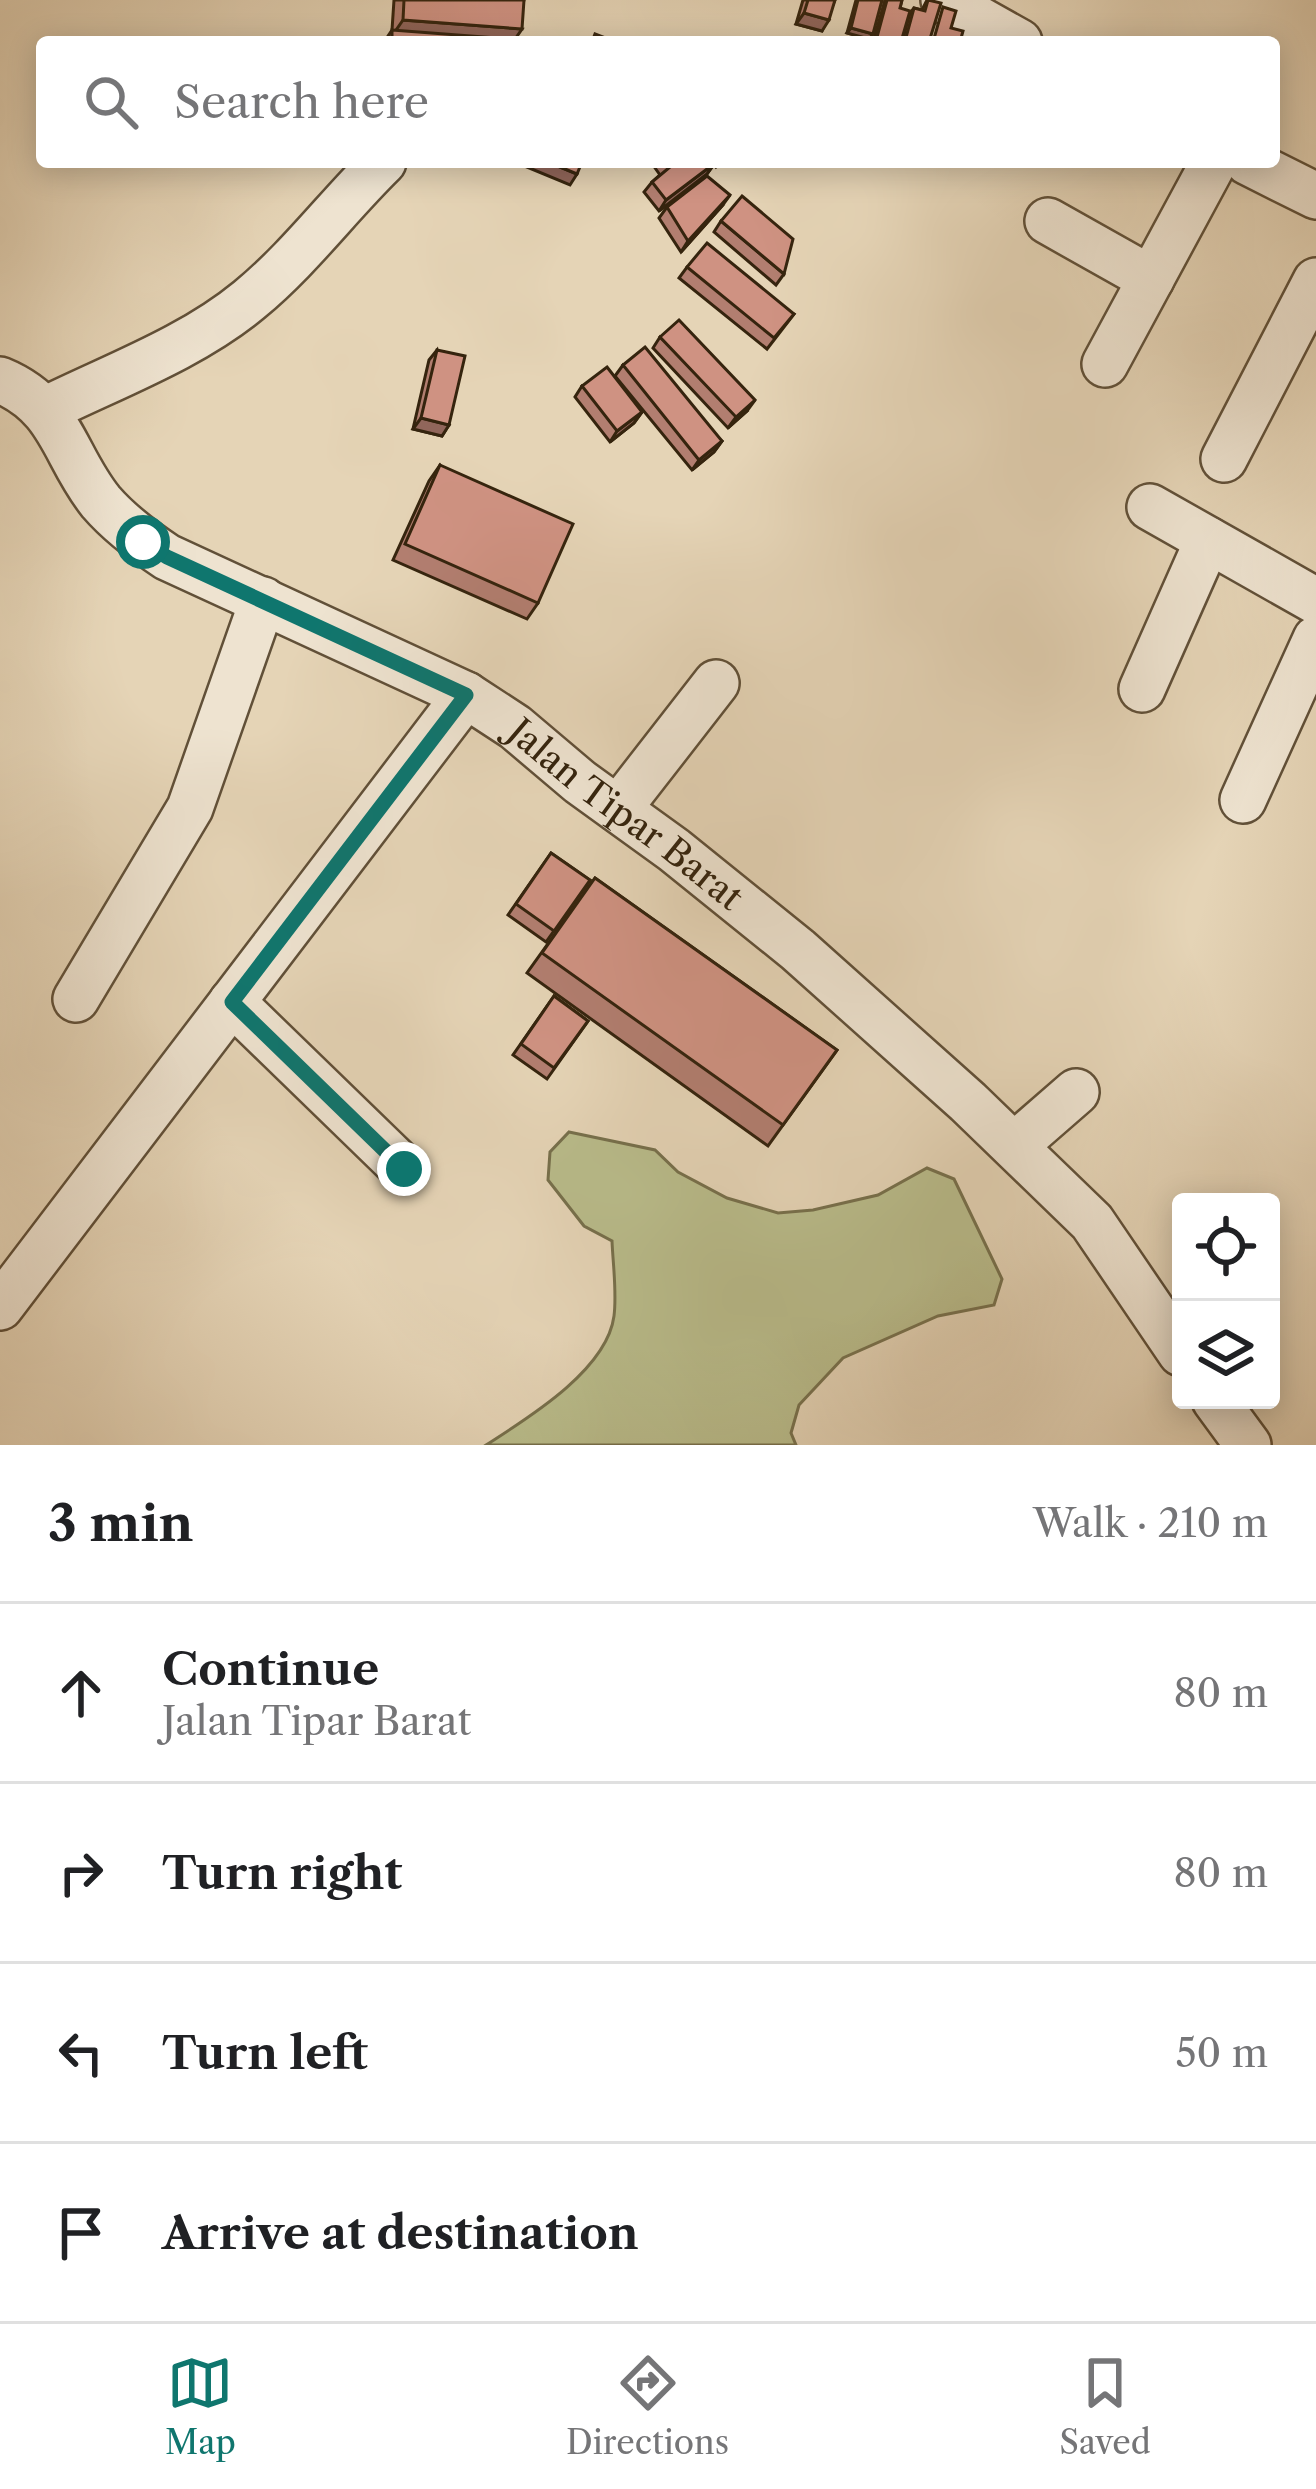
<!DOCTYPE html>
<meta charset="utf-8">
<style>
:root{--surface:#fff;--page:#f2f2f2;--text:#202124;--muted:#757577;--line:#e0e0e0;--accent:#0f766e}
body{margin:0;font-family:"Libre Caslon Text",serif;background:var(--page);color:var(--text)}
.controls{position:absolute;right:36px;bottom:36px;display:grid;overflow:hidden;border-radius:12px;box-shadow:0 6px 30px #0003}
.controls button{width:108px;height:108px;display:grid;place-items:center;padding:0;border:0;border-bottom:3px solid var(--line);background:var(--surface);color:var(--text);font:60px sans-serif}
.stop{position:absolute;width:36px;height:36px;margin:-27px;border:9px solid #0f766e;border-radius:50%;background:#fff}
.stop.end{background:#0f766e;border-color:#fff;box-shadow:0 3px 12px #0008}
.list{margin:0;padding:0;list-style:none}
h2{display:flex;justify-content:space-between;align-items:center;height:156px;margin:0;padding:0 48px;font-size:51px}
h2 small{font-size:39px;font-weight:400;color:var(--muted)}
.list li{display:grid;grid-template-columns:78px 1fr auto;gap:36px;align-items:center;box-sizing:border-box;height:180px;padding:0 48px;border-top:3px solid var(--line)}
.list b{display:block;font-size:45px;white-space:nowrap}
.list p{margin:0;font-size:39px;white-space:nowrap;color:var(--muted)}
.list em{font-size:39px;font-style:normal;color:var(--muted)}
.icon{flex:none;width:66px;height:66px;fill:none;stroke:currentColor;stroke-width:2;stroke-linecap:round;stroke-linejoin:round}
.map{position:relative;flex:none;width:1316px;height:1445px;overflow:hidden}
.search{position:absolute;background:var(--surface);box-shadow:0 6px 30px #0003;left:36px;right:36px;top:36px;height:132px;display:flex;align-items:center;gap:30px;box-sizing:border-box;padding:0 42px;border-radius:12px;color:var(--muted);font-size:45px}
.sheet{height:876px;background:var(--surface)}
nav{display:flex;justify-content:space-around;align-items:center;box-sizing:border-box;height:168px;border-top:3px solid var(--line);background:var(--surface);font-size:33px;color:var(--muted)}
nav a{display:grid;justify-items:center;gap:6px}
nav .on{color:var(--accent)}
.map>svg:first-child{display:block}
.green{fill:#b9bc8b;stroke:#77704c;stroke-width:3}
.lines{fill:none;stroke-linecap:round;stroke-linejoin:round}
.minor-casing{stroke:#615038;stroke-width:50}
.minor{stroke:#eee3d0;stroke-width:45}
.wall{fill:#b27e70;stroke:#35240e;stroke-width:3}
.shaded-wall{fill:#91665b;stroke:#35240e;stroke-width:3}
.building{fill:#cf9282;stroke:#35240e;stroke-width:3}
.route{stroke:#0f766e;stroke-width:15}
.labels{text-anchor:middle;stroke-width:9;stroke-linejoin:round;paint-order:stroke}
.street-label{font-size:36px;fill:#35240e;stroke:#eee3d0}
</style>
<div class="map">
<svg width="1316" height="1445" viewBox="0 0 1316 1445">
<rect width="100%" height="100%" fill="#e5d4b6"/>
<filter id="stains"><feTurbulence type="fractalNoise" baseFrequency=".00167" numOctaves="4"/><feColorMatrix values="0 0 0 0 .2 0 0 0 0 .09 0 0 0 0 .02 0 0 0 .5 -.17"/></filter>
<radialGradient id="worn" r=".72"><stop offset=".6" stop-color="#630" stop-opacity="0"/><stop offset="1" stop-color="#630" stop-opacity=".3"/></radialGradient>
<!-- green -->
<path class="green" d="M569,1132L655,1150L678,1172L727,1198L778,1213L813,1210L878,1195L927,1168L954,1179L1002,1279L994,1305L938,1316L843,1358L799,1405L791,1433L796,1445H486C528,1418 607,1370 614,1316C617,1292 613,1265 612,1241L584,1226L548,1180L550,1152Z"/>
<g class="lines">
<defs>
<g id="minor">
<path d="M944,0L1019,42"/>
<path d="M1248,162L1316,196"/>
<path d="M1048,221L1151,279"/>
<path d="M1105,364L1214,162"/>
<path id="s1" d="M0,380C63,406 63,455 101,502C120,524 143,541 167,557L466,695L515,727L580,782L674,850L798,950L968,1102L1092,1222L1181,1353"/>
<path d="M47,409C114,376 191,348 249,300C299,259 337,207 383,162"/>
<path d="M1224,459L1316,281"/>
<path d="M1150,507L1316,601"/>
<path d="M1142,689L1208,540"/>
<path d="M1243,800L1316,639"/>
<path d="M618,809L716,683"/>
<path d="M76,999L190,808L263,600"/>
<path d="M232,1002L404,1169"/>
<path d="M1014,1146L1076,1092"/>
<path d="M0,1307L466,695"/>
<path d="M1215,1400L1248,1445"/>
</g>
</defs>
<!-- minor casing -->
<use href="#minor" class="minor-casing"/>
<!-- minor -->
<use href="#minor" class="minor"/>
</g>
<!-- wall -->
<g class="wall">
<path d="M394,0H524L513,42H384L392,30Z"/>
<path d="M803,0H835L822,31L796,24Z"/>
<path d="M856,0H882L869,39L847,33Z"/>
<path d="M885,0H902L900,8L901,42H873Z"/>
<path d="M927,0L929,42H902L910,13L914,8L922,10Z"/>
<path d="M654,162H722L716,167L714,164L707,174L659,211L644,192L652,182L660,175L653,165Z"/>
<path d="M722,206L681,252L659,218L667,207Z"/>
<path d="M721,221L784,274L776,285L714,232Z"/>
<path d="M687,267L794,314L767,349L679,278Z"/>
<path d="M660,337L747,411L728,428L653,348Z"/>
<path d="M437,350L449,425L442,436L413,429L429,360Z"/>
<path d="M623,365L722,441L714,452L692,470L615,376Z"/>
<path d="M582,386L642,412L634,423L610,442L575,397Z"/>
<path d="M440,465L538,603L527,619L393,560L429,481Z"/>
<path d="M551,853L590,880L546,942L508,915Z"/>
<path d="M595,878L837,1050L768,1146L527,973Z"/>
<path d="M554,996L588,1021L547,1079L513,1055Z"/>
</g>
<!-- shaded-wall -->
<g class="shaded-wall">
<path d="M804,13L829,20L822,31L796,24Z"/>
<path d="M403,20L522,29L513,42H476L392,36Z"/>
<path d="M851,28L873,34L869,39L847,33Z"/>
<path d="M877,37L897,42H873Z"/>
<path d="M524,162H548L577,174L570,185L522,165Z"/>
<path d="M715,163L707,174L659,211L666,200Z"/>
<path d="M730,195L722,206L681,252L688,241Z"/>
<path d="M755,400L747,411L728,428L736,417Z"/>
<path d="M642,412L634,423L610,442L617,431Z"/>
<path d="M421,418L449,425L442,436L413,429Z"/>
<path d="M722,441L714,452L692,470L699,460Z"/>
</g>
<!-- building -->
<g class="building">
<path d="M404,0H524L522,29L403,20Z"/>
<path d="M808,0H835L829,20L804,13Z"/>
<path d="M858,0H882L873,34L851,28Z"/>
<path d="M887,0H902L900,8L910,11L901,42L877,37Z"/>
<path d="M928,0L941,3L929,42L905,41L914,8L925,11Z"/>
<path d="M943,7L956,11L951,28L963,31L960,42H933Z"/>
<path d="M392,30L497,38L493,42H392Z"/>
<path d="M595,34L613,41L592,42Z"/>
<path d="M548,162H582L577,174Z"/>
<path d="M666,162H714L715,163L666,200L652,182L670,167Z"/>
<path d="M707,176L730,195L688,241L667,207Z"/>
<path d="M742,196L793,239L784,274L721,221Z"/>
<path d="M707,243L794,314L774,338L687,267Z"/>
<path d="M679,320L755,400L736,417L660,337Z"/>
<path d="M645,347L722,441L699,460L623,365Z"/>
<path d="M437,350L465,356L449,425L421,418Z"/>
<path d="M607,367L642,412L617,431L582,386Z"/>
<path d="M440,465L573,524L538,603L405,544Z"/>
<path d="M551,853L590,880L554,931L516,904Z"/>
<path d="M595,878L837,1050L783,1125L542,953Z"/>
<path d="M554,996L588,1021L554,1068L521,1044Z"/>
</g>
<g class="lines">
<!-- route -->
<path class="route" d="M143,542L167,557L466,695L232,1002L404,1169"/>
</g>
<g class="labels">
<!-- street labels -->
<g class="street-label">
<text dy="13" stroke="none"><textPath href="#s1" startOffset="777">Jalan Tipar Barat</textPath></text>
</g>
</g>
<rect width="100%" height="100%" filter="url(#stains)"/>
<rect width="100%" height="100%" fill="url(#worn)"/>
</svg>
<div class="controls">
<button><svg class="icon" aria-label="locate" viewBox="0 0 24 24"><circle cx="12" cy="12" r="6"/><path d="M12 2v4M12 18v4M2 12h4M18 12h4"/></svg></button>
<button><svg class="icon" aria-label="layers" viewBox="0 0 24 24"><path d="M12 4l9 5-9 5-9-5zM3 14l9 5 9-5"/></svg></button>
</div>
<div class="stop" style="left:143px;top:542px"></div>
<div class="stop end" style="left:404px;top:1169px"></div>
<div class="search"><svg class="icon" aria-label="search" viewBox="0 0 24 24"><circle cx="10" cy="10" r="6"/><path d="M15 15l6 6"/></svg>Search here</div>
</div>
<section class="sheet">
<h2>3 min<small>Walk · 210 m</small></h2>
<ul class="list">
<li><svg class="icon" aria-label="ahead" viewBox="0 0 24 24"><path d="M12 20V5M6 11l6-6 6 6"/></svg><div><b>Continue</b><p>Jalan Tipar Barat</p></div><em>80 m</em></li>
<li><svg class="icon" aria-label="right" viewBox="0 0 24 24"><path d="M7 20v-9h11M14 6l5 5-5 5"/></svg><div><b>Turn right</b></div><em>80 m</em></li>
<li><svg class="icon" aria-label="left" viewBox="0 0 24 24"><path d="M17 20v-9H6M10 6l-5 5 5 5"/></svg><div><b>Turn left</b></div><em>50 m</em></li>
<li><svg class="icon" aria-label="arrive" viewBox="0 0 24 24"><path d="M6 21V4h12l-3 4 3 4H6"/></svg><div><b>Arrive at destination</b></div></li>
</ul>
</section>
<nav>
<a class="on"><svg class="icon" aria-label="map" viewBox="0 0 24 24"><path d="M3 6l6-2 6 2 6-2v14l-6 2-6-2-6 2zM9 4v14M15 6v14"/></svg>Map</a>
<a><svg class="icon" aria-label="directions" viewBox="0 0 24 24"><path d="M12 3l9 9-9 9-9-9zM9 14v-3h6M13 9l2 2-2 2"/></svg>Directions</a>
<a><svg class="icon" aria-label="saved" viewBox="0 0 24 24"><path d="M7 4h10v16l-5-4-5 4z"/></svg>Saved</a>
</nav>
